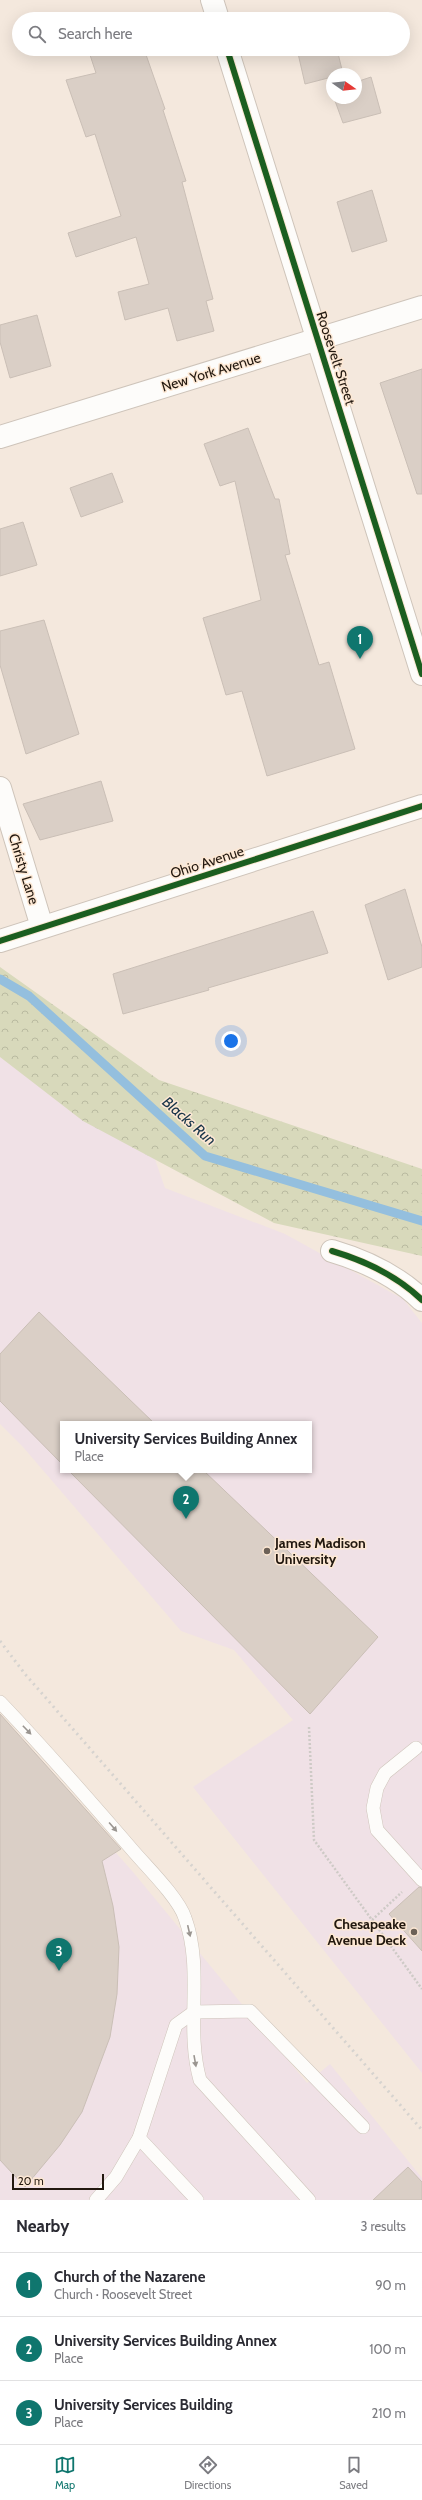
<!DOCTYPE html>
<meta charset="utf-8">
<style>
:root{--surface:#fff;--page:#f2f2f3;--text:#2b2b33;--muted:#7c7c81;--line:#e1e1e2;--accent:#0f766e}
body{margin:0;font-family:Cabin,sans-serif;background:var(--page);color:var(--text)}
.compass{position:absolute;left:326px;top:68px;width:36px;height:36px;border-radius:50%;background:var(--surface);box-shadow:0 4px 16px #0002;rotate:104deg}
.scale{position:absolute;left:12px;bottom:10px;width:92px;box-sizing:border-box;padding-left:4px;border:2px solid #22180f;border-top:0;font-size:11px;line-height:14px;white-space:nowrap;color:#22180f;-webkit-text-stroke:3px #fde8d4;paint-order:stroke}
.you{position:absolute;left:231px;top:1041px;width:14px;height:14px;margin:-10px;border:3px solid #fff;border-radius:50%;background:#1a73e8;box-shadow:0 0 0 6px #1a73e833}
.badge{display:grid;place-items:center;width:26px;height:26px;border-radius:50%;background:var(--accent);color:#fff;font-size:13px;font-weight:700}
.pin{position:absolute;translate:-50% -33px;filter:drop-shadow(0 1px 2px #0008)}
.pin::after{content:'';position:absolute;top:21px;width:14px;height:12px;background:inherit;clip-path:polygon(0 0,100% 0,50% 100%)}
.popup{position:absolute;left:60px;top:1421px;width:252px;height:52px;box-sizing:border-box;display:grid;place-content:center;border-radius:0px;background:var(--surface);filter:drop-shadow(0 1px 3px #0005);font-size:13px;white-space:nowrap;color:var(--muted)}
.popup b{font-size:15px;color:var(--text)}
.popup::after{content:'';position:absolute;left:50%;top:100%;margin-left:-8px;border:8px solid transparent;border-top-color:var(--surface)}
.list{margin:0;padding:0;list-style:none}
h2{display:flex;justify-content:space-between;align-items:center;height:52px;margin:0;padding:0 16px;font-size:17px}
h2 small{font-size:13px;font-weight:400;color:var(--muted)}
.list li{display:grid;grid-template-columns:26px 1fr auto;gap:12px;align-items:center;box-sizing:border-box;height:64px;padding:0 16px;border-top:1px solid var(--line)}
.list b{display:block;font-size:15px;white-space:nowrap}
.list p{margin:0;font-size:13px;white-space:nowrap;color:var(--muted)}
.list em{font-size:13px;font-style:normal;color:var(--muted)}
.icon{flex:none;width:22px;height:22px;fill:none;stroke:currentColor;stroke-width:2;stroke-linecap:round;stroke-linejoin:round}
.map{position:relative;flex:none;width:422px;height:2200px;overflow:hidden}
.search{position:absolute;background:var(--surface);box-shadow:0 4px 16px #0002;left:12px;right:12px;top:12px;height:44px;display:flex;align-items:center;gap:10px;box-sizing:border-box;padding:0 14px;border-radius:22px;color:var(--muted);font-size:15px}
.sheet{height:244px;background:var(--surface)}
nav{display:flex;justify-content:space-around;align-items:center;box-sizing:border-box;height:56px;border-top:1px solid var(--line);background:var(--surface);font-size:11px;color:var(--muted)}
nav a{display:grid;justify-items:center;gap:2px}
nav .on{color:var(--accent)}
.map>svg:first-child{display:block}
.education{fill:#f0e1e6;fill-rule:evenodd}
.forest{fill:url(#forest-crowns)}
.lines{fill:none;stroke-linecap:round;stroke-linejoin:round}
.stream{stroke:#94bfde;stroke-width:9}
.building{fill:#dacfc6;stroke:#cabfb6}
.lane-casing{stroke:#cec4ba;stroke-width:14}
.street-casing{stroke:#cec4ba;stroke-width:24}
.path{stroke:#cecac6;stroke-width:2.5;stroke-dasharray:2 2;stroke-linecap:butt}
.lane{stroke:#fdfcfa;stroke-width:13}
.street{stroke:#fdfcfa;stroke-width:22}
.rail{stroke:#d6d3cf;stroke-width:3;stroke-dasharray:2 4;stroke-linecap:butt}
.cycleway-casing{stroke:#fde8d4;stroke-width:8}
.cycleway{stroke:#1b5e20;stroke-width:6}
.oneway{fill:#9a9590}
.poi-dot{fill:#6c6157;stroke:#fde8d4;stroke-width:1.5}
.labels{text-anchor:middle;stroke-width:3;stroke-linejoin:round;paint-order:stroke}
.street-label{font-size:14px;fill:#22180f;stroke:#fde8d4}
.poi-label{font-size:14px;font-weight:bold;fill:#22180f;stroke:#fde8d4;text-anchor:start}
.water-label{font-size:15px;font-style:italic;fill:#173449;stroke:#fde8d4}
</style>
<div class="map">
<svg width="422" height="2200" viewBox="0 0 422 2200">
<defs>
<pattern id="forest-crowns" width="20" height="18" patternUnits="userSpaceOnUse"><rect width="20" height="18" fill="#d8d9bb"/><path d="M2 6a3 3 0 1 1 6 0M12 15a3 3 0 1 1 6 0" fill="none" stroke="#b9baa0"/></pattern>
</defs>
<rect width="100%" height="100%" fill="#f4e8dd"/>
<!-- education -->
<g class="education">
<path d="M0,1003L143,1125L165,1188L285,1234L403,1299L422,1323V2073L193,1787L293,1720L234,1650L181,1631L23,1447L0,1424ZM63,1424H309V1470H63Z"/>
<path d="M0,1722L133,1872L307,2083L330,2064L422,2178V2200H0Z"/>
</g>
<!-- forest -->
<path class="forest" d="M0,967L159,1080L422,1169V1256L274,1223L83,1121L0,1057Z"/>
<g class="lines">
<!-- stream -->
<path class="stream" d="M0,979L29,996L205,1156L422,1221"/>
</g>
<!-- building -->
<g class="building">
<path d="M130,14L131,19H115Z"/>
<path d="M88,49H144L165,109L163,110L186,181L182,182L213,299L206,301L214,331L177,341L168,308L125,320L118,292L149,284L136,237L76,257L68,233L121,216L95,134L86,137L66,80L96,73Z"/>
<path d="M297,49H337L343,74H332V77L305,84Z"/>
<path d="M371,77L381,113L343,123L334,98H356V82Z"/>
<path d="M372,190L387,241L352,252L337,202Z"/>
<path d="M37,315L51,366L10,378L0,342V325Z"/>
<path d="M422,369V494H417L380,383Z"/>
<path d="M248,428L275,499H279L290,554L285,555L319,665L329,662L355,749L267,776L242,691L226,695L203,618L261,600L235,481L220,486L204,444Z"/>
<path d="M112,473L123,502L81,517L70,488Z"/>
<path d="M23,522L37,565L0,576V529Z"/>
<path d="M44,620L79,734L26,754L0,665V631Z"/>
<path d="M101,781L113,821L40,840L23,804Z"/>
<path d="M405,889L422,947V967L388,980L365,905Z"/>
<path d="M313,911L328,953L208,988L209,990L123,1014L113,974Z"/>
<path d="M39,1312L155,1424H63V1465L0,1401V1354Z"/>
<path d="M68,1470H203L378,1637L310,1714Z"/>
<path d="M0,1714L121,1849L102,1861L113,1906L119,1947L117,1994L110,2037L82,2112L60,2145L25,2187L0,2160Z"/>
<path d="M419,1887L422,1888V1951L389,1914Z"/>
<path d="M408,2167L422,2182V2200H373Z"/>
</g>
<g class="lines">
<defs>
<g id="lane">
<path d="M0,1702C47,1751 91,1802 135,1853C149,1869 179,1899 185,1918C204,1970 185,2027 200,2080L309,2200"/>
<path d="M416,1748L385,1773L377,1788L373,1808L377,1830L422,1880"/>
<path d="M139,2138L197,2200"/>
<path d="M96,2200L116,2177L139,2138L176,2025L194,2012L250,2011L363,2127"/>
</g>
<g id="street">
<path d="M212,0L218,19"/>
<path d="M227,49L422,674"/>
<path d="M0,437L422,307"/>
<path d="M0,788L42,927"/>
<path d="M0,941L422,806"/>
<path d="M332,1251C366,1261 396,1275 422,1300"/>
</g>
</defs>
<!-- lane casing -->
<use href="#lane" class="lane-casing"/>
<!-- street casing -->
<use href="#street" class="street-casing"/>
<!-- path -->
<g class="path">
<path d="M309,1727L314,1840L372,1920L402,1892"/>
<path d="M372,1920L422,1989"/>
</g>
<!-- lane -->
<use href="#lane" class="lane"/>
<!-- street -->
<use href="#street" class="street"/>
<!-- rail -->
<path class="rail" d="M0,1641L25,1674L422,2130"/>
<defs>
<g id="cycleway">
<path d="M227,49L422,674"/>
<path d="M0,941L422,806"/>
<path d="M332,1251C366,1261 396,1275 422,1300"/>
</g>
</defs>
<!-- cycleway casing -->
<use href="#cycleway" class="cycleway-casing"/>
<!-- cycleway -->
<use href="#cycleway" class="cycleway"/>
</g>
<!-- one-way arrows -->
<defs><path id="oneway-solid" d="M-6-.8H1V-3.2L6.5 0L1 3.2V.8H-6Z"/></defs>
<g class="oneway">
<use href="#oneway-solid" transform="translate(27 1730) rotate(46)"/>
<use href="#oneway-solid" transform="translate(113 1827) rotate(49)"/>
<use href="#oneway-solid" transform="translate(189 1931) rotate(77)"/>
<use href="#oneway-solid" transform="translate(195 2061) rotate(80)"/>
</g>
<!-- markers -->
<g class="poi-dot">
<circle cx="267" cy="1551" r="4"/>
<circle cx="414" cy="1932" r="4"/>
</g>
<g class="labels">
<!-- street labels -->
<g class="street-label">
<text transform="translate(336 358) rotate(72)" y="5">Roosevelt Street</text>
<text transform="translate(211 372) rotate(-17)" y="5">New York Avenue</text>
<text transform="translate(207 862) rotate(-18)" y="5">Ohio Avenue</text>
<text transform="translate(24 869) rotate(73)" y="5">Christy Lane</text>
</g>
<!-- poi labels -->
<g class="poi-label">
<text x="275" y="1548">James Madison<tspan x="275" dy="16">University</tspan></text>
<text x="406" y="1929" text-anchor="end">Chesapeake<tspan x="406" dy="16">Avenue Deck</tspan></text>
</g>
<!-- water labels -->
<g class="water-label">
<text transform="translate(189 1121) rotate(41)" y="5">Blacks Run</text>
</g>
</g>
</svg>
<svg class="compass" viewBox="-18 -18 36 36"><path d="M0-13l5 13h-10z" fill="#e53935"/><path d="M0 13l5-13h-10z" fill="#7c7c81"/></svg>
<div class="scale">20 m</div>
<div class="you"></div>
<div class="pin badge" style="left:360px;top:659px">1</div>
<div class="pin badge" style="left:186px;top:1519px">2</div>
<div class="popup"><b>University Services Building Annex</b>Place</div>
<div class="pin badge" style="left:59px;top:1971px">3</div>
<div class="search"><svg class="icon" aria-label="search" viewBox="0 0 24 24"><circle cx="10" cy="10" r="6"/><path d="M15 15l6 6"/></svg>Search here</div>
</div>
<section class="sheet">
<h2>Nearby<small>3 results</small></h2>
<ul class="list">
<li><span class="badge">1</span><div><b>Church of the Nazarene</b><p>Church · Roosevelt Street</p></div><em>90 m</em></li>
<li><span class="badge">2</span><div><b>University Services Building Annex</b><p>Place</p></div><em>100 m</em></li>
<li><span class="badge">3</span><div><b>University Services Building</b><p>Place</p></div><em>210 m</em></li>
</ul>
</section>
<nav>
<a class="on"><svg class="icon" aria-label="map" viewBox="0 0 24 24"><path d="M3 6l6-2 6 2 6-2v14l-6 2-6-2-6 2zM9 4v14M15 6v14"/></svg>Map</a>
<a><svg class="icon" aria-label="directions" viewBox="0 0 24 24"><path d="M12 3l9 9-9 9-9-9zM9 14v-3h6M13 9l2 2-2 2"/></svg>Directions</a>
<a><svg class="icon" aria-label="saved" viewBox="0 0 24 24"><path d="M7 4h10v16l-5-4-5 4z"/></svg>Saved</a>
</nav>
